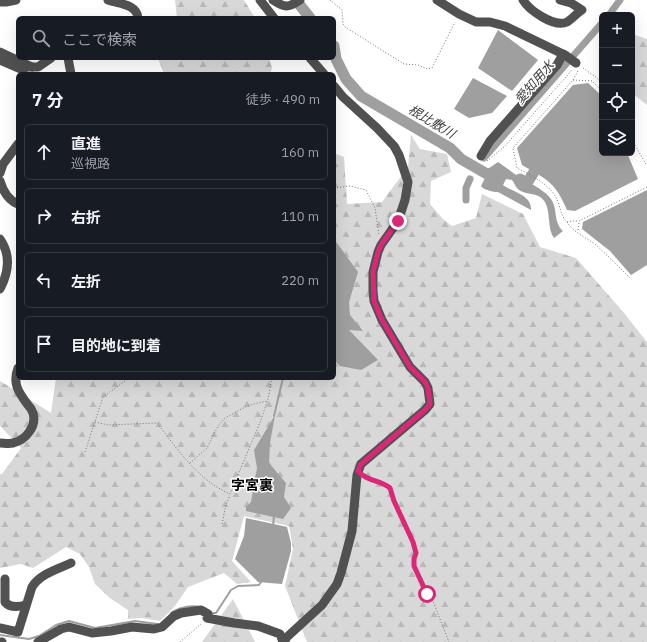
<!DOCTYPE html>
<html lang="ja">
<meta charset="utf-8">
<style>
:root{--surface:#171b24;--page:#20242c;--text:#f1f3f6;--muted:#9ea1a6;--line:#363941}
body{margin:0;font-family:"IBM Plex Sans","Noto Sans JP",sans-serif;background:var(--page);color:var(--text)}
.controls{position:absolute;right:12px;top:12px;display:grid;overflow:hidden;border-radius:6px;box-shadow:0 4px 16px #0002}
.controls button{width:36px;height:36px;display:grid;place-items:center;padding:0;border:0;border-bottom:1px solid var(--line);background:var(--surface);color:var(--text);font:20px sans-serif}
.stop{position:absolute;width:12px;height:12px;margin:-9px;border:3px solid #db2777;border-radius:50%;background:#fff}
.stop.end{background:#db2777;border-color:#fff;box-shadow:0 1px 4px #0008}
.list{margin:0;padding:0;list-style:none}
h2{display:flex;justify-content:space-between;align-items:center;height:52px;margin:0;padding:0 16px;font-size:17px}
h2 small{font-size:13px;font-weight:400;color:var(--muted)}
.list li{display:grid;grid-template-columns:26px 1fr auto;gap:12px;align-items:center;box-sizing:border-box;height:56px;margin:0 8px 8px;padding:0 8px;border:1px solid var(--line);border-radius:6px}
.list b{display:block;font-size:15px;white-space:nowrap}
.list p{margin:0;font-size:13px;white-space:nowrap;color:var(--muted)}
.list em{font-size:13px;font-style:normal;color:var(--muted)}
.icon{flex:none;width:22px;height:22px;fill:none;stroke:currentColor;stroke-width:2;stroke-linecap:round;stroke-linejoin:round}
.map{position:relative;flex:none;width:647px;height:642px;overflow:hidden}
.search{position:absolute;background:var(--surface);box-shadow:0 4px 16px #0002;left:16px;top:16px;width:320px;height:44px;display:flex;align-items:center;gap:10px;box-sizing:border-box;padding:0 14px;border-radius:6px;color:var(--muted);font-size:15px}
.panel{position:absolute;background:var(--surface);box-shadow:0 4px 16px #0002;left:16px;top:72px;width:320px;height:308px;border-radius:6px}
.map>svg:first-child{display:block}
.forest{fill:url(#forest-firs)}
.water{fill:#9f9f9f}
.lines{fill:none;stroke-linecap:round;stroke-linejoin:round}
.stream{stroke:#9f9f9f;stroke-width:2}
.canal{stroke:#9f9f9f;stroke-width:7}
.river{stroke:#9f9f9f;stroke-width:11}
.path{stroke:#737373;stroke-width:1;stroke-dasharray:1 2;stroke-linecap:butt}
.minor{stroke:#515151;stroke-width:9}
.route{stroke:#db2777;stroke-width:5}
.labels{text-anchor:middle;stroke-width:3;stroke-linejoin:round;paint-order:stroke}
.water-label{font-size:13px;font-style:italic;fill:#404040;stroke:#fff}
.quarter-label{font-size:14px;font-weight:bold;fill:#000;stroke:#fff}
</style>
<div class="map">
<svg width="647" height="642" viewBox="0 0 647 642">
<defs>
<pattern id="forest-firs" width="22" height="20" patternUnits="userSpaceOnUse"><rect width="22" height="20" fill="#d8d8d8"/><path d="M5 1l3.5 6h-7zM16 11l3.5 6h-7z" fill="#b8b8b8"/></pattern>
</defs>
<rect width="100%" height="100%" fill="#fff"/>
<!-- forest -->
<g class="forest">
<path d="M175,0H244L255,18H177Z"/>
<path d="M632,34L647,39V105L632,93Z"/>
<path d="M158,58H269L272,68L270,74H164Z"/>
<path d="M411,135L420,149L447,154L451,172L431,181L430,204L443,219L452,226L476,218L482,194L523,214L540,247L576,258L624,313L647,342V642H307L285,586L293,549L289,526L244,516L232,561L251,582L237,584L224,573L188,587L175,606L160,621L142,618L128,619V610L110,598L95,584L89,567L80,554L66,547L33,568L21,564L0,568V474H2L21,448L0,426V381L51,413L56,378H334V153L344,157L347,204L382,202L408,167Z"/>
<path d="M233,599L255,642H202Z"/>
</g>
<!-- water -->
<g class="water">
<path d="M498,30L538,60L512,91L478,68Z"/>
<path d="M473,78L507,96L492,113L469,118L454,109Z"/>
<path d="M588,83L602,96V153H627L638,179L575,211L567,210C555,182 548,180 522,165L517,148L573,85Z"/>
<path d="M498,162L519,177L526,180L528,177L532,179L530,183C537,187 546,192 551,199C558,209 553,222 563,231L554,238C547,229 551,213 545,202C537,190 525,197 517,188C515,186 514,182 512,180L506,179L503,185C512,192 532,195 531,210L498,192C493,192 484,190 481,186L486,176L484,174L488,169Z"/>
<path d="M647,190V265L631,275L610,251L582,229L583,222Z"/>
<path d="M334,239L358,272L349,302L350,315L363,331L349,330L378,360L361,370L340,366L334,360Z"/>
<path d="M275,415L270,443L269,463L286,483L284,497L291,508L283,519L246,511V507L251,502L257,468L254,450Z"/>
<path d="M246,518L287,527L291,543V551L282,584L258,582L235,559L244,536Z"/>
</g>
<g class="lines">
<!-- stream -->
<g class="stream">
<path d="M274,416L283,378"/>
<path d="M273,527L274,515"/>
<path d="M171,613C177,608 190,605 199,607"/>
<path d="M211,613H216L231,590L238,586L259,585L261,582"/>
<path d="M0,635L29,639L39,636L56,625L69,621L95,628L135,621L157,624"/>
</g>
<!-- canal -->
<g class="canal">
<path d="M609,15L620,0"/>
<path d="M484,158L602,23"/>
<path d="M466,200V188L470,179"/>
</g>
<!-- river -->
<g class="river">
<path d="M296,0L310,18"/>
<path d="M334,46L336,59L346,79L361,96L450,148L461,159L487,174L499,171"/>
<path d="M520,179L527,183L534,172"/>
</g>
<!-- path -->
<g class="path">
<path d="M330,0L342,10L343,24L345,27L404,64L418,65L427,69L432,68L455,22"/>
<path d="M583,68L597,78L602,84"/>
<path d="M578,71L573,80L513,148L517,168C532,176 552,185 558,202C561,210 561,216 567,222L573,221H579L647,187"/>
<path d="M573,80L592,81L602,91"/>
<path d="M632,140L647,166"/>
<path d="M487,161L504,147L572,70"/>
<path d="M334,188L350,186L366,190L375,208L379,235"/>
<path d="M567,222C573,232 587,238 596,245C608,256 619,267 630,278"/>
<path d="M578,230L579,222"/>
<path d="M95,422L108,425L157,423C179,451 197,479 230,494L261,420L268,399L272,378"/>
<path d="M85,452L103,397L129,378"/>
<path d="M190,463L207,448L218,426L225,418L249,405L267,401"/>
<path d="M365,478L383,482L390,487L394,501L413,542L416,553L414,559V566L427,594L433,601L449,642"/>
<path d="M222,524L226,505L230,495"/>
<path d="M180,642L201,624"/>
</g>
<!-- minor -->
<g class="minor">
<path d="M108,0C119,4 137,4 138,18"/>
<path d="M260,0L274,18"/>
<path d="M273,0C285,8 288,8 300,0"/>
<path d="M437,0L459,14L476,22H490L505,26L565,55L576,63"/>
<path d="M523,0C529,10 554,28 567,22C572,19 577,13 582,10L571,3L560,0"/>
<path d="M0,2H6L16,0"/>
<path d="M0,52L32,67"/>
<path d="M68,58L71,74"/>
<path d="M310,58L324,74"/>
<path d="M0,60L21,69L28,67H38L51,58"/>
<path d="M481,156L490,141L557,65L563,54"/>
<path d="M0,173L3,164L18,144"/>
<path d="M0,181C3,191 8,200 18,204"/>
<path d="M0,239C11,255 9,272 0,289"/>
<path d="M0,443C4,443 8,444 13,443C26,440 37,426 33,413C32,410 30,407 28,405C19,393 12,384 18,368"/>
<path d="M5,579V602C10,608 19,607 26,605"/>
<path d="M0,628L18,632L32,587C40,574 58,569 71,563"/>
<path d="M0,642H2"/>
<path d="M38,642L61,629L69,627L92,633L111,631L132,627L154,629L162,627L174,616L181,613L201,610L208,614L207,618L234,623L258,626L280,634L283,642"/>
<path d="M284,642L287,637L322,605L337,584L341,573L352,531L357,475L361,464L425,410L430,404L428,388L425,382L410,367L382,320L374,301L373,291V272L378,252L381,245L398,221L405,200L408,182L399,155L394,146L377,128L343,97L334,86"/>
</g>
</g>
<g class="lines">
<!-- route -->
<path class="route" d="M398,221L381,245L378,252L373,272L374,301L382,320L410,367L425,382L428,388L430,404L425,410L361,464L358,471C366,481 380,480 390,488L394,501L413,542L416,553L414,559V566L427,594"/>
</g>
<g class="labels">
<!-- water labels -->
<g class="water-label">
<text transform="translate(534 82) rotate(-49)" y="5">愛知用水</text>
<text transform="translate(432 121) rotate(31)" y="5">根比敷川</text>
</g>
<!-- quarter labels -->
<g class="quarter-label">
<text x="252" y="490">字宮裏</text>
</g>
</g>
</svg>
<div class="controls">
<button>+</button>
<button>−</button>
<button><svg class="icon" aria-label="locate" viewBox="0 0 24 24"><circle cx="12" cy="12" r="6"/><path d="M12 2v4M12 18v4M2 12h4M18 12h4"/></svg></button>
<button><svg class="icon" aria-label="layers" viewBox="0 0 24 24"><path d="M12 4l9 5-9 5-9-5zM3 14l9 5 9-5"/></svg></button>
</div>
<div class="stop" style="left:427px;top:594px"></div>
<div class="stop end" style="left:398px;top:221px"></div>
<div class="search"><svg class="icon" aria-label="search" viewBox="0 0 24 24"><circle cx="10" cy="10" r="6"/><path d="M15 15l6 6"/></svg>ここで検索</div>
<section class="panel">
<h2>7 分<small>徒歩 · 490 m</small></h2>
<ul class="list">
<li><svg class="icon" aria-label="ahead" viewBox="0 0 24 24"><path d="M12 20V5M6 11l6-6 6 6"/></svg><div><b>直進</b><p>巡視路</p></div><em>160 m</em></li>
<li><svg class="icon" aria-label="right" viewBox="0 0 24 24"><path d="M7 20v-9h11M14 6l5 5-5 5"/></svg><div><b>右折</b></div><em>110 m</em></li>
<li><svg class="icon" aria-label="left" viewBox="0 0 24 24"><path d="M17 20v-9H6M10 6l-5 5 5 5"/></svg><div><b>左折</b></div><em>220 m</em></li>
<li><svg class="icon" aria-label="arrive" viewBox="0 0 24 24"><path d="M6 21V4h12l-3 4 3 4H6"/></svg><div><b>目的地に到着</b></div></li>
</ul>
</section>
</div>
